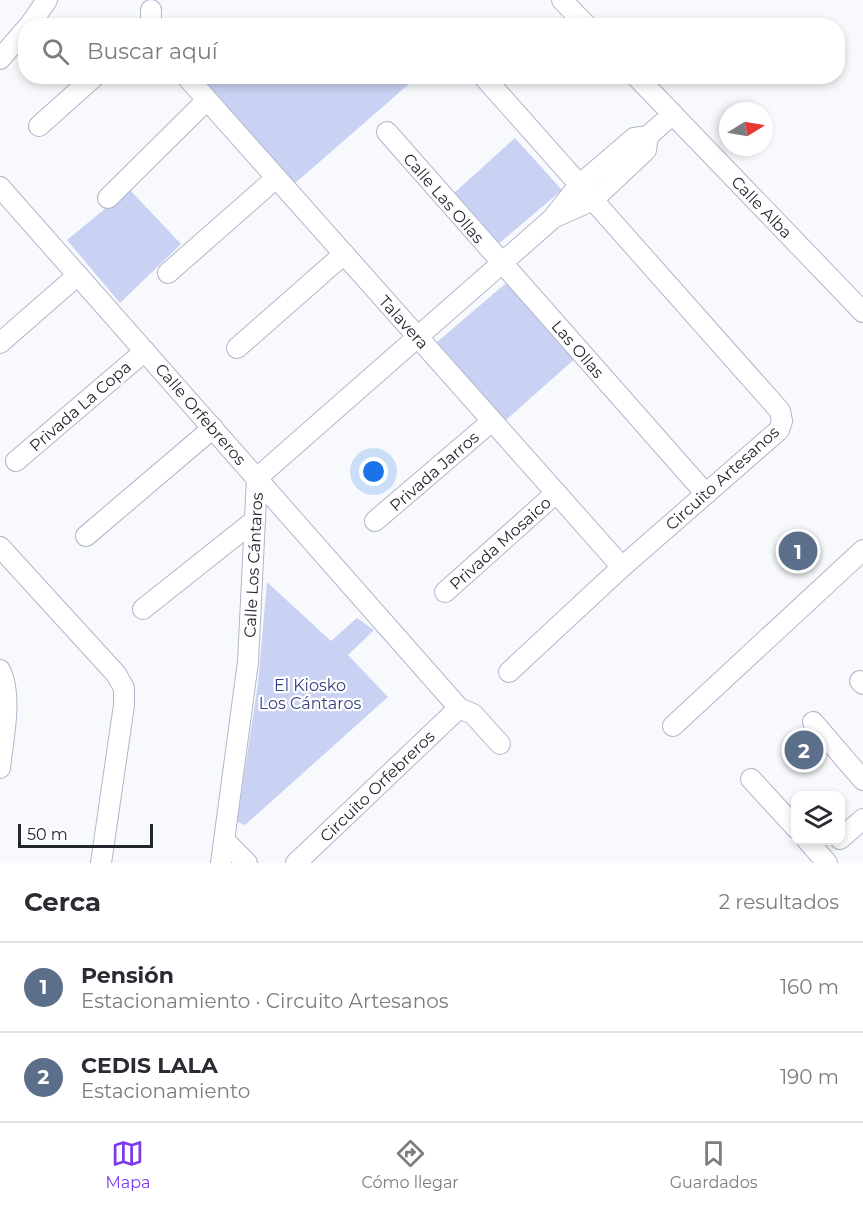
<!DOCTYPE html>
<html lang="es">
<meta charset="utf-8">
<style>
:root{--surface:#fff;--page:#f7f7f7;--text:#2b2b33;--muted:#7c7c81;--line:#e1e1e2;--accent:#7c3aed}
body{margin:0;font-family:Montserrat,sans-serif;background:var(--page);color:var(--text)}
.controls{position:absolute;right:18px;bottom:18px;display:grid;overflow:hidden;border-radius:12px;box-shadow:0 3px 9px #0003}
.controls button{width:54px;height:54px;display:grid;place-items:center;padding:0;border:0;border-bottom:2px solid var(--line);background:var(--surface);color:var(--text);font:30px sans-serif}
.compass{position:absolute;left:719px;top:102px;width:54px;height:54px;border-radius:50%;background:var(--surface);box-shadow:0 3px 9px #0003;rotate:79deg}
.scale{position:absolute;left:18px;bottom:15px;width:135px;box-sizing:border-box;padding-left:6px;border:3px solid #24262e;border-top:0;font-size:16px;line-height:21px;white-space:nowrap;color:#24262e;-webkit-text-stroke:4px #fff;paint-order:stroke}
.you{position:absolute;left:374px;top:472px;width:21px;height:21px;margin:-15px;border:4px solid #fff;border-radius:50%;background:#1a73e8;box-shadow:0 0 0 9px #1a73e833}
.badge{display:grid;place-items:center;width:39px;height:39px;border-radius:50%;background:var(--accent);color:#fff;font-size:20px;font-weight:700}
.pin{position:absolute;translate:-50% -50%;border:3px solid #fff;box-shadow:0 2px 6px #0006}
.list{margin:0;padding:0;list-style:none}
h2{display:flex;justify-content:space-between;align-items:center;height:78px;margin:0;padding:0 24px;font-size:26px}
h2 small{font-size:20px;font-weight:400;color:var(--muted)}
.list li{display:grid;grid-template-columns:39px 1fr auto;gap:18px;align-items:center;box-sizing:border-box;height:90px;padding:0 24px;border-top:2px solid var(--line)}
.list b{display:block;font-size:22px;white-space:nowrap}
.list p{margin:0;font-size:20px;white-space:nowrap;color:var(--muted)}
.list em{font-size:20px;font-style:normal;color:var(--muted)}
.icon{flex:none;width:33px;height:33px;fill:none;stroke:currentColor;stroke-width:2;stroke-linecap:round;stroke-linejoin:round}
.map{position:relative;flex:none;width:863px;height:863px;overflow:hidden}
.search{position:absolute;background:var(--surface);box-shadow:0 3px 9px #0003;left:18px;right:18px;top:18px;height:66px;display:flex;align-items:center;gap:15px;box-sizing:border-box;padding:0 21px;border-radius:24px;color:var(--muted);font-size:22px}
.sheet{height:258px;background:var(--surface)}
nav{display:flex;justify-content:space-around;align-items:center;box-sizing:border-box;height:84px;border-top:2px solid var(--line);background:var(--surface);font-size:16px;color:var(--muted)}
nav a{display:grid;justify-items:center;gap:3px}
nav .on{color:var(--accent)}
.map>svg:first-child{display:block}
.green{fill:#c9d2f3}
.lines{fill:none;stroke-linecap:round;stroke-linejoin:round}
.minor-casing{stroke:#b2b6ca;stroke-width:22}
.minor{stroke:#fff;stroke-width:20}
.labels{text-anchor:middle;stroke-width:4.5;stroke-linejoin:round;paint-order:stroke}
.street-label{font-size:16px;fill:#24262e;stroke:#fff}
.park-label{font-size:16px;fill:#384181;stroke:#fff}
</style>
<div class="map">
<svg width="863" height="863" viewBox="0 0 863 863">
<rect width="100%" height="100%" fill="#f7f9fd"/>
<!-- green -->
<g class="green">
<path d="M202,77H417L293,185Z"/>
<path d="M515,138L562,190L497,245L453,194Z"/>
<path d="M129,189L181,244L120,303L67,240Z"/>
<path d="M511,279L578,356L505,421L437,342Z"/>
<path d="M267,582L331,641L357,618L374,630L348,655L388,697L245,825L237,822L258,683Z"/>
</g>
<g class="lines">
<defs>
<g id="minor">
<path d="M562,0L587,26"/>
<path d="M151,10V26"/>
<path d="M29,26L47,0"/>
<path d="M0,59L26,29"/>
<path d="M186,76L622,567"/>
<path d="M483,76L780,411L782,421L779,430L622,567L509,672"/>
<path d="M636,76L863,312"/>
<path d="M39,126L95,76"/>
<path d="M387,132L706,494"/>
<path d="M0,187L459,708L473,714L500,744"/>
<path d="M108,198L207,100"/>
<path d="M555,217L593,200L646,150L648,136"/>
<path d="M168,273L276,178"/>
<path d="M0,343L78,275"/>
<path d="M237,348L344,254"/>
<path d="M16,461L145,351"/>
<path d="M375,521L492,421"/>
<path d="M86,536L213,428"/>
<path d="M0,547L116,674L124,688V705L101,863"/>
<path d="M445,592L556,493"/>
<path d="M143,609L255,520"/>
<path d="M0,670C13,696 3,738 0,768"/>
<path d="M860,681L863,684"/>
<path d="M813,722L863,780"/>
<path d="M673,726L863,550"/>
<path d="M751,779L796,828"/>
<path d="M840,839L863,819"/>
<path d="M807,840L827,863"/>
<path d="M225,841L247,863"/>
<path d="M221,863L248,662L257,478L552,219L579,185L634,138L648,136L673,114"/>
<path d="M296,863L459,708"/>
</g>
</defs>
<!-- minor casing -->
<use href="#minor" class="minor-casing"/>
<!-- minor -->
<use href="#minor" class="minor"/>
</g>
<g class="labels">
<!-- street labels -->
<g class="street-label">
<text transform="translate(444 198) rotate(49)" y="6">Calle Las Ollas</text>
<text transform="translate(762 207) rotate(46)" y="6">Calle Alba</text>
<text transform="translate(404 322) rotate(48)" y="6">Talavera</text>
<text transform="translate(578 349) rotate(49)" y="6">Las Ollas</text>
<text transform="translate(80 406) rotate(-41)" y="6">Privada La Copa</text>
<text transform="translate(201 414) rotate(49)" y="6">Calle Orfebreros</text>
<text transform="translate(434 471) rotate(-41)" y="6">Privada Jarros</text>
<text transform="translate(722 478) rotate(-42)" y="6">Circuito Artesanos</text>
<text transform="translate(500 543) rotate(-42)" y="6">Privada Mosaico</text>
<text transform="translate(253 565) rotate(-87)" y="6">Calle Los Cántaros</text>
<text transform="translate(377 786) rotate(-44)" y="6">Circuito Orfebreros</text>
</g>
<!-- park labels -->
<g class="park-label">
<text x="310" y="691">El Kiosko<tspan x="310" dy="18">Los Cántaros</tspan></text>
</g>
</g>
</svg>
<div class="controls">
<button><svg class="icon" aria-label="layers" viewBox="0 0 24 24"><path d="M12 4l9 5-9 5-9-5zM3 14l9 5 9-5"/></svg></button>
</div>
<svg class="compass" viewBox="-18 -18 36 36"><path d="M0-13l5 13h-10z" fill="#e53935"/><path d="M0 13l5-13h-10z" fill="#7c7c81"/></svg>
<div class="scale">50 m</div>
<div class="you"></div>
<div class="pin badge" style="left:798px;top:551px;background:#5c6f8a">1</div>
<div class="pin badge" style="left:804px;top:750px;background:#5c6f8a">2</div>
<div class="search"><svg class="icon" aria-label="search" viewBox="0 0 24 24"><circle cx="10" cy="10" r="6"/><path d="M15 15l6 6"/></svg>Buscar aquí</div>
</div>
<section class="sheet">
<h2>Cerca<small>2 resultados</small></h2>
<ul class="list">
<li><span class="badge" style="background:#5c6f8a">1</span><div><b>Pensión</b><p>Estacionamiento · Circuito Artesanos</p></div><em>160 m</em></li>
<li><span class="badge" style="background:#5c6f8a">2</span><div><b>CEDIS LALA</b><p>Estacionamiento</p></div><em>190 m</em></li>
</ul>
</section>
<nav>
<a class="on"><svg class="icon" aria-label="map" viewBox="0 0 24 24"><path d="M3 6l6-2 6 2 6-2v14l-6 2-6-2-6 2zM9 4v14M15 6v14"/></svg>Mapa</a>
<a><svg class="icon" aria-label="directions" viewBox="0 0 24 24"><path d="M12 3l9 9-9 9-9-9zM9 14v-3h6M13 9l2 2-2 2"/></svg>Cómo llegar</a>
<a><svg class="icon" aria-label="saved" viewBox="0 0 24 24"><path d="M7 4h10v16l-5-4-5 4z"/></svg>Guardados</a>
</nav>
